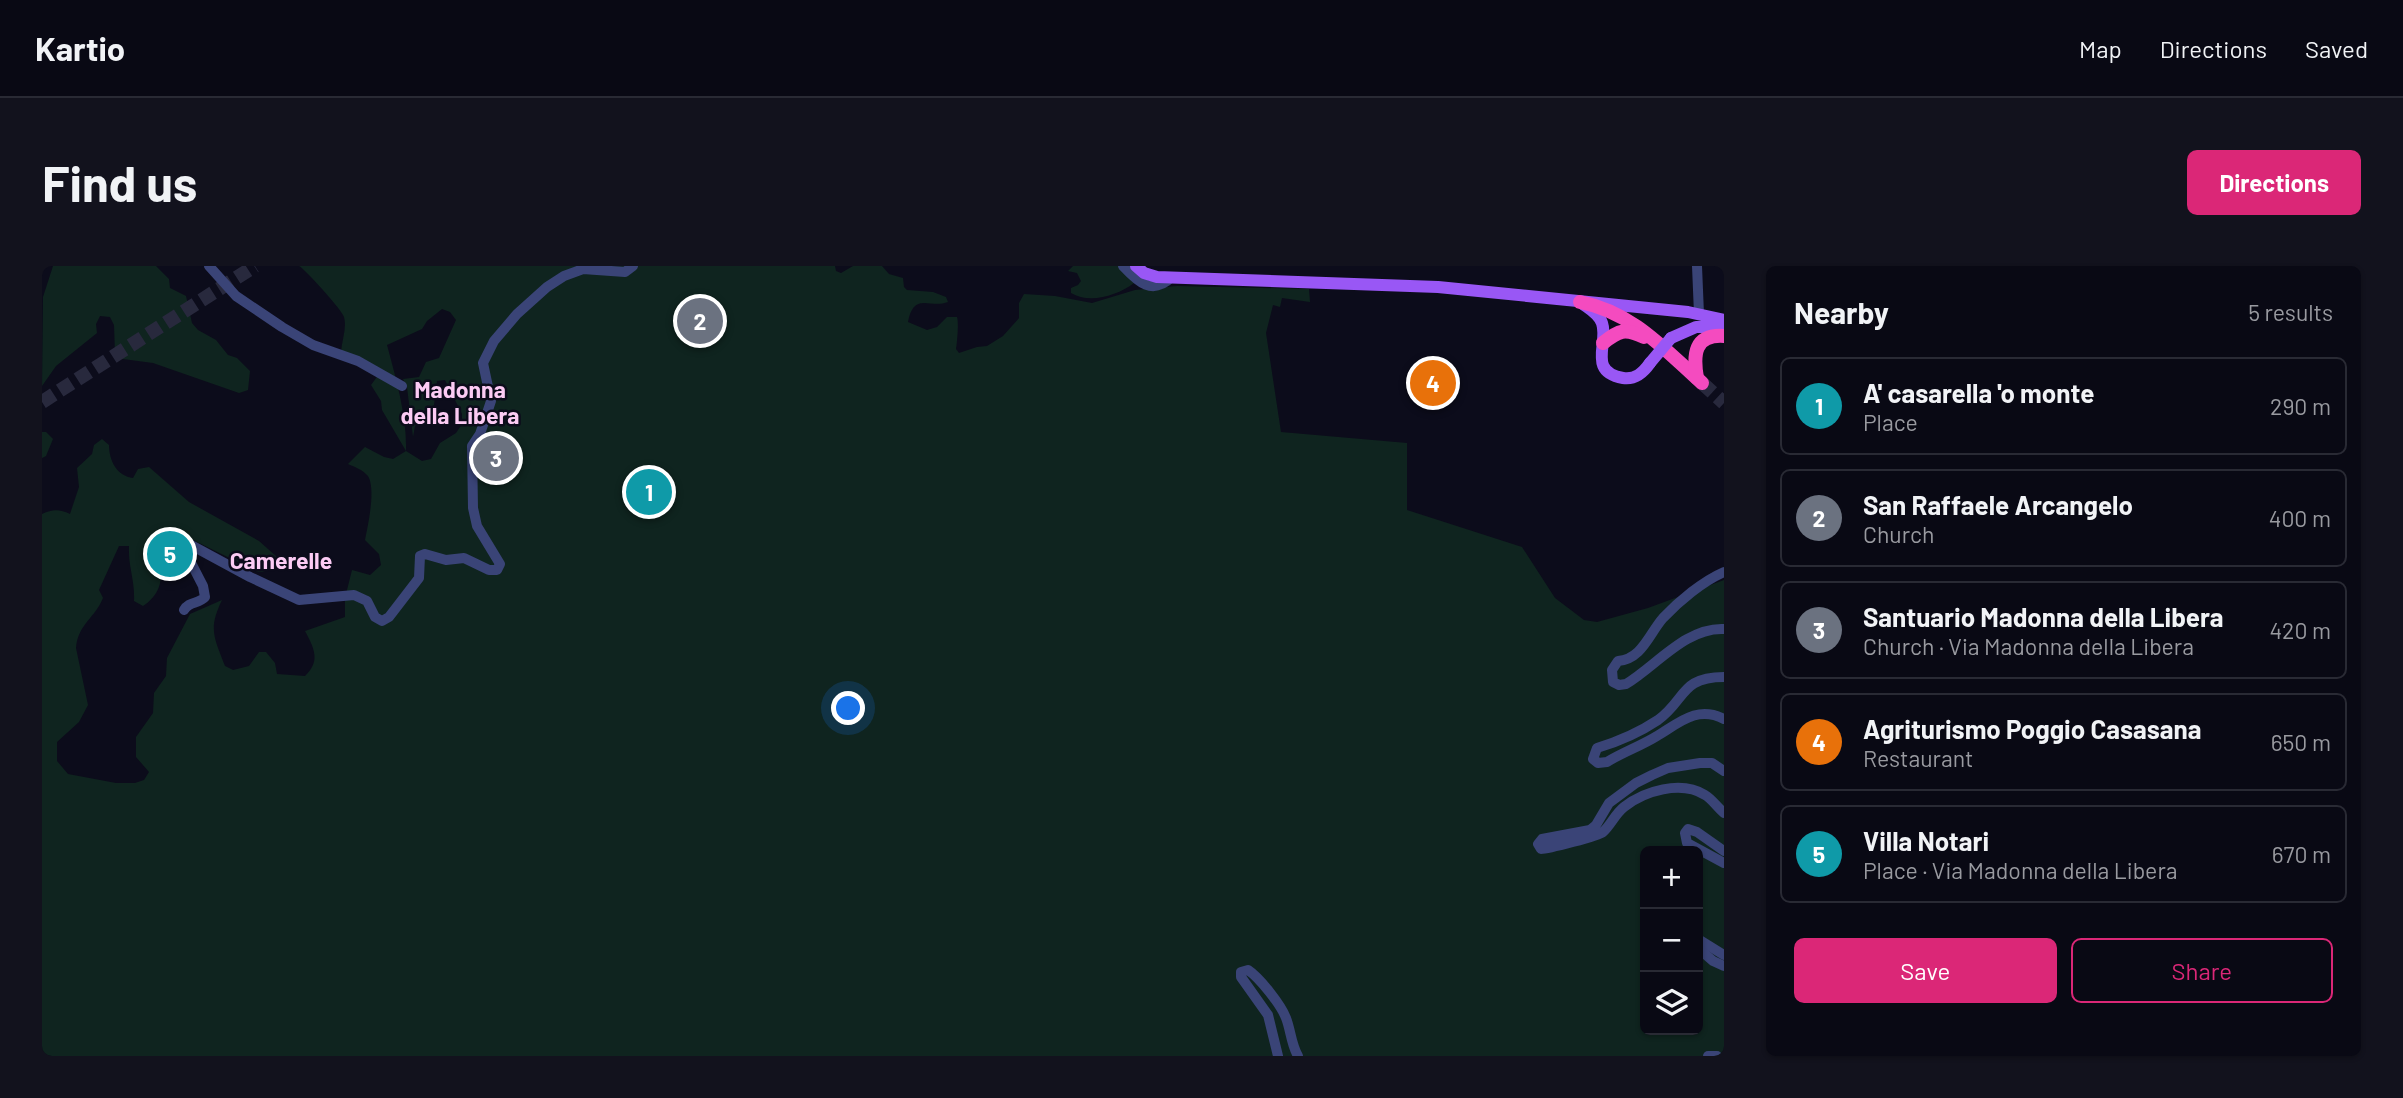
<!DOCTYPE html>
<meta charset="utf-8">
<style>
:root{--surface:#090914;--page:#12121d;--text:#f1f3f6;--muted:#999aa0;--line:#292a34;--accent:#db2777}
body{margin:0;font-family:Barlow,sans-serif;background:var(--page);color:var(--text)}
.controls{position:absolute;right:21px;bottom:21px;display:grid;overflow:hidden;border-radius:10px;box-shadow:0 2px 5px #0004}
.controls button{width:63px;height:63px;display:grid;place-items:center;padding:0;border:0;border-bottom:2px solid var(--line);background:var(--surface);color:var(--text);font:35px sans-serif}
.you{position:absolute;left:807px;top:443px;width:24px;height:24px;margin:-18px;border:5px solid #fff;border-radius:50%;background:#1a73e8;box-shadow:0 0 0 10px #1a73e833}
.badge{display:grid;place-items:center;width:46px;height:46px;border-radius:50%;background:var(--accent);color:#fff;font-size:23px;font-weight:700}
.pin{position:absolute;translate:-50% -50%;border:4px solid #fff;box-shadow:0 2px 7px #0006}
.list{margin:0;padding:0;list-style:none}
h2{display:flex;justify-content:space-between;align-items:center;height:91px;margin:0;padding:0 28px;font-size:30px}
h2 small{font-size:23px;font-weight:400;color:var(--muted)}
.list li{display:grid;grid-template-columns:46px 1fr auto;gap:21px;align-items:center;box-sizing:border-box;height:98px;margin:0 14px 14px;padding:0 14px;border:2px solid var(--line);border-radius:10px}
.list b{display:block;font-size:26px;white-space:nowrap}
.list p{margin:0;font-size:23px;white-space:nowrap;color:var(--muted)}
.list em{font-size:23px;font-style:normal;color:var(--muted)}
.actions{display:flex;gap:14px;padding:21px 28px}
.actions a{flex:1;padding:16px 0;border:2px solid var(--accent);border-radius:10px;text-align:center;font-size:24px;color:var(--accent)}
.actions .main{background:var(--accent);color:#fff}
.icon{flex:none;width:38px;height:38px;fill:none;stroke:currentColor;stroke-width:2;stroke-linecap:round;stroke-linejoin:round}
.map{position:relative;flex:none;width:1682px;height:790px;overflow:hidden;border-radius:10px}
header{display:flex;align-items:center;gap:42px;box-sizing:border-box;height:98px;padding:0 35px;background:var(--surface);border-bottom:2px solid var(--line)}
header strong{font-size:33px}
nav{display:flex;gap:38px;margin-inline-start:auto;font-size:24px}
.intro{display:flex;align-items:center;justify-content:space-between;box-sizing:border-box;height:168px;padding:0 42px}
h1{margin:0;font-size:49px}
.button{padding:18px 32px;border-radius:10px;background:var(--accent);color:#fff;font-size:24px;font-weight:700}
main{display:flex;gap:42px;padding:0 42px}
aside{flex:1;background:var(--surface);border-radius:10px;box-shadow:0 2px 5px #0004}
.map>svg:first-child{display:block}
.green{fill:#0f241f;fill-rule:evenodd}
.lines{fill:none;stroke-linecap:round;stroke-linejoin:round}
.highway-tunnel{stroke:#28293d;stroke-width:14;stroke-dasharray:14 7;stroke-linecap:butt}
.minor{stroke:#3a4477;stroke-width:10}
.major{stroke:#9957f5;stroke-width:12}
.highway{stroke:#f44bbf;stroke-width:14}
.major-bridge{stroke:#9957f5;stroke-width:12}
.labels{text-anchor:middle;stroke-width:5;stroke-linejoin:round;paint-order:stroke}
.neighbourhood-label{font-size:23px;font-weight:bold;fill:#fccbf4;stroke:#0c0c1b}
</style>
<header>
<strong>Kartio</strong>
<nav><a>Map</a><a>Directions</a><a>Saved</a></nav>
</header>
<div class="intro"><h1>Find us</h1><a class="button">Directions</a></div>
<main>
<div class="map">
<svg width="1682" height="790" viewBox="0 0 1682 790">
<rect width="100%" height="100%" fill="#0c0c1b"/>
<!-- green -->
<g class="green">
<path d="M11,0H114L127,13L128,22L144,30L150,57L156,64L174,74L186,89L195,92L208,105L206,124L197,127L111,97L81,93L73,88L72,59L68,51L58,50L54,58L55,67L14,100L0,120L1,31Z"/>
<path d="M257,0H793L794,5L799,7L811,0H840L847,8L861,12L862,21L865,24L891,26L904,31L906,36C888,43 872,25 866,56L885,64L895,61L905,51H915C917,56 915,78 914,83L917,87L935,81L945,80L961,70L977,52V37L982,28L1013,30L1050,37L1093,24L1135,20L1267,23L1268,36L1240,32L1238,41L1231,39L1224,67L1239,166L1365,177V244L1480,281L1513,332L1542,354L1555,356L1606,342L1682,314V790H0V248C11,243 17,243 28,248L37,221L35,202L50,188L52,179L60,173L67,179C67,195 75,210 91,212L96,203L107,201L147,236L217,275L235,291C232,302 227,306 216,306L143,270L124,268L106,276L105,295L119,308C119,322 113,332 101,340L92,335C93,314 86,301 87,280H77L57,324L61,332C53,352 36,358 34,382L46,439L37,456L15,476V495L26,508L74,517H93L102,514L107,506L94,491V471L111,447L112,427L124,410L125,392L148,348L180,334C166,363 172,371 183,400L191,404L207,400L217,386H224L233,397L235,408L263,410C279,395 272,382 263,365L303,351V332L310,304L328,309L339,299L337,288L323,274C326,259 334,223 326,210C321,204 313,201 306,198L323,181L342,191L351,193L364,185L340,144L339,135L329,119L340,104L299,86C300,74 305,62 302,51C301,45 262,2 257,0ZM400,43L408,46L414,54L397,92L384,96L377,111L361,113L365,121L371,171L373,160L381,154L392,139L395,115L403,114L420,148V158L414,167L398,177L389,193L380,195L364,185C365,150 354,113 345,79L380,63L385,55ZM1603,585H1656V764H1603Z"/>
<path d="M1031,0H1079L1092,17C1075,30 1047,38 1029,27V22L1036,19L1039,15L1035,7L1026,5Z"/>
<path d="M0,166H4L11,173L4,190L0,192Z"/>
</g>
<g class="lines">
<!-- highway-tunnel -->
<g class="highway-tunnel">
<path d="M1660,117L1682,137"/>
<path d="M0,136L213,0"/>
</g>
<!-- minor -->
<g class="minor">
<path d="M167,0L194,30L240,61L271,79L316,95L360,120"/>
<path d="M1081,0C1096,16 1110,30 1130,11"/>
<path d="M1655,0L1657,48"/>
<path d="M1682,306C1661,315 1637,335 1621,352C1607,368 1600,393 1576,395L1570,404L1571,416L1577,419L1584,418C1614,400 1644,361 1682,363"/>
<path d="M142,344C147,335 157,338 163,331L161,320L143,285V279L147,278L208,311L257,334L312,329L325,335L333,351L340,355L347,351L377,312L378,290L383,288L404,294L422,292L447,304H455L458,298L435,260L431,242L430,180L438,168L449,135L441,97L452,75L475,48L505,21L522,10L541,3L583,6L591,0"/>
<path d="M1682,411C1638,411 1644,434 1616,454C1598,466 1575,476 1555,482L1551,493L1556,497L1565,496C1581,486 1599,480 1615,470C1637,457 1655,439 1682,453"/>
<path d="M1682,505L1670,497H1658L1626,502L1610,509L1594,517L1567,537L1554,559L1548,564L1500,573L1496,578L1499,583C1506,583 1556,570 1561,566C1569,559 1573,548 1582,541C1602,525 1639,514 1663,529C1670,533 1675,541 1682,547"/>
<path d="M1682,585L1655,566L1646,563L1643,567L1645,577L1682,597"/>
<path d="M1656,673L1682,689"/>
<path d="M1656,682L1671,695L1682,700"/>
<path d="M1236,790L1226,749L1199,711V706L1206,704C1218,712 1239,739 1244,752C1249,765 1249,778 1256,790"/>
<path d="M1666,790H1675"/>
</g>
<!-- major -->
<g class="major">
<path d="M1094,0L1102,7L1115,11L1396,21L1646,46L1682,54"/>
<path d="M1541,38C1548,43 1557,48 1560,57C1567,77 1545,106 1581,112C1593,114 1601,107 1608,97"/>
<path d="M1629,72L1654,61H1682"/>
</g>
<!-- highway -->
<g class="highway">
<path d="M1538,36C1590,46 1622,83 1660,117"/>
<path d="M1561,77C1577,64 1583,62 1602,71"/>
<path d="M1655,112C1651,89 1652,68 1682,70"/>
</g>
<!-- major-bridge -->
<path class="major-bridge" d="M1608,97L1629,72"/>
</g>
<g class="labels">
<!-- neighbourhood labels -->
<g class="neighbourhood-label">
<text x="418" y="132">Madonna<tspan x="418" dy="26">della Libera</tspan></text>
<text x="239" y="303">Camerelle</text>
</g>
</g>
</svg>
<div class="controls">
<button>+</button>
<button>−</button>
<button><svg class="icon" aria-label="layers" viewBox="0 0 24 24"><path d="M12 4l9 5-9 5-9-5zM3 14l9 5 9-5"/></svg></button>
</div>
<div class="you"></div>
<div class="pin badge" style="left:607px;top:226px;background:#0f9aa8">1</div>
<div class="pin badge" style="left:658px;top:55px;background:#6b7280">2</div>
<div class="pin badge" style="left:454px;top:192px;background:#6b7280">3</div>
<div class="pin badge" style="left:1391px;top:117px;background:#e8710a">4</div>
<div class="pin badge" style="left:128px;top:288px;background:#0f9aa8">5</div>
</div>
<aside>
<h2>Nearby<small>5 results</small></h2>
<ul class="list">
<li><span class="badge" style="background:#0f9aa8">1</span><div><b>A' casarella 'o monte</b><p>Place</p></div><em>290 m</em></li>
<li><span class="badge" style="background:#6b7280">2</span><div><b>San Raffaele Arcangelo</b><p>Church</p></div><em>400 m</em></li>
<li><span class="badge" style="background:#6b7280">3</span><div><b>Santuario Madonna della Libera</b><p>Church · Via Madonna della Libera</p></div><em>420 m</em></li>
<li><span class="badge" style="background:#e8710a">4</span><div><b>Agriturismo Poggio Casasana</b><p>Restaurant</p></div><em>650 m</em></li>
<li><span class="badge" style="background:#0f9aa8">5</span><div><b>Villa Notari</b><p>Place · Via Madonna della Libera</p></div><em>670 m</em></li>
</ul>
<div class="actions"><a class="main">Save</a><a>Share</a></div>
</aside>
</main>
